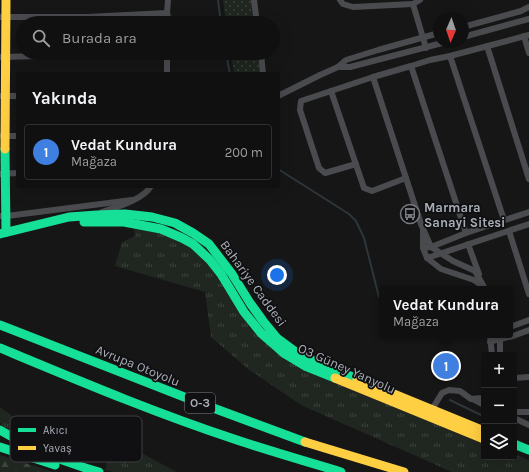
<!DOCTYPE html>
<html lang="tr">
<meta charset="utf-8">
<style>
:root{--surface:#101010;--page:#191919;--text:#f1f3f6;--muted:#9c9d9f;--line:#303030;--accent:#75787e}
body{margin:0;font-family:Karla,sans-serif;background:var(--page);color:var(--text)}
.controls{position:absolute;right:12px;bottom:12px;display:grid;overflow:hidden;border-radius:4px;box-shadow:0 4px 16px #0002}
.controls button{width:36px;height:36px;display:grid;place-items:center;padding:0;border:0;border-bottom:1px solid var(--line);background:var(--surface);color:var(--text);font:20px sans-serif}
.compass{position:absolute;left:433px;top:12px;width:36px;height:36px;border-radius:50%;background:var(--surface);box-shadow:0 4px 16px #0002;rotate:182deg}
.you{position:absolute;left:277px;top:275px;width:14px;height:14px;margin:-10px;border:3px solid #fff;border-radius:50%;background:#1a73e8;box-shadow:0 0 0 6px #1a73e833}
.badge{display:grid;place-items:center;width:26px;height:26px;border-radius:50%;background:var(--accent);color:#fff;font-size:13px;font-weight:700}
.pin{position:absolute;translate:-50% -50%;border:2px solid #fff;box-shadow:0 1px 4px #0006}
.popup{position:absolute;left:379px;top:286px;width:134px;height:52px;box-sizing:border-box;display:grid;place-content:center;border-radius:4px;background:var(--surface);filter:drop-shadow(0 1px 3px #0005);font-size:13px;white-space:nowrap;color:var(--muted)}
.popup b{font-size:15px;color:var(--text)}
.popup::after{content:'';position:absolute;left:50%;top:100%;margin-left:-8px;border:8px solid transparent;border-top-color:var(--surface)}
.list{margin:0;padding:0;list-style:none}
h2{display:flex;justify-content:space-between;align-items:center;height:52px;margin:0;padding:0 16px;font-size:17px}
h2 small{font-size:13px;font-weight:400;color:var(--muted)}
.list li{display:grid;grid-template-columns:26px 1fr auto;gap:12px;align-items:center;box-sizing:border-box;height:56px;margin:0 8px 8px;padding:0 8px;border:1px solid var(--line);border-radius:4px}
.list b{display:block;font-size:15px;white-space:nowrap}
.list p{margin:0;font-size:13px;white-space:nowrap;color:var(--muted)}
.list em{font-size:13px;font-style:normal;color:var(--muted)}
.icon{flex:none;width:22px;height:22px;fill:none;stroke:currentColor;stroke-width:2;stroke-linecap:round;stroke-linejoin:round}
.map{position:relative;flex:none;width:529px;height:472px;overflow:hidden}
.search{position:absolute;background:var(--surface);box-shadow:0 4px 16px #0002;left:16px;top:16px;width:264px;height:44px;display:flex;align-items:center;gap:10px;box-sizing:border-box;padding:0 14px;border-radius:22px;color:var(--muted);font-size:15px}
.panel{position:absolute;background:var(--surface);box-shadow:0 4px 16px #0002;left:16px;top:72px;width:264px;height:116px;border-radius:4px}
.map>svg:first-child{display:block}
.grass{fill:url(#grass-tufts)}
.forest{fill:url(#forest-firs)}
.park{fill:url(#park-dots)}
.lines{fill:none;stroke-linecap:round;stroke-linejoin:round}
.stream{stroke:#2d363b;stroke-width:2}
.street{stroke:#4a4b4e;stroke-width:6}
.fast{stroke:#16e098;stroke-width:9}
.slow{stroke:#ffcf43;stroke-width:9}
.labels{text-anchor:middle;stroke-width:3.5;stroke-linejoin:round;paint-order:stroke}
.shield{fill:#101012;stroke:#7a7e85;stroke-width:1}
.shield-label{font-size:12px;font-weight:bold;fill:#a8adb6}
.poi-label{font-size:13px;font-weight:bold;fill:#a8adb6;stroke:#101012;text-anchor:start}
.street-label{font-size:13px;fill:#a8adb6;stroke:#101012}
.key{fill:#101012;stroke:#3e3f43;stroke-width:1}
.key-label{font-size:11px;fill:#a8adb6}
</style>
<div class="map">
<svg width="529" height="472" viewBox="0 0 529 472">
<defs>
<pattern id="grass-tufts" width="24" height="20" patternUnits="userSpaceOnUse"><rect width="24" height="20" fill="#202620"/><path d="M3 7l-1-3M5 7V3M7 7l1-3M15 17l-1-3M17 17v-4M19 17l1-3" fill="none" stroke="#3e433e"/></pattern>
<pattern id="forest-firs" width="22" height="20" patternUnits="userSpaceOnUse"><rect width="22" height="20" fill="#202620"/><path d="M5 1l3.5 6h-7zM16 11l3.5 6h-7z" fill="#3e433e"/></pattern>
<pattern id="park-dots" width="8" height="8" patternUnits="userSpaceOnUse"><rect width="8" height="8" fill="#202620"/><path d="M2 2h.1M6 6h.1" fill="none" stroke="#3e433e" stroke-width="1.8" stroke-linecap="round"/></pattern>
</defs>
<rect width="100%" height="100%" fill="#161616"/>
<!-- grass -->
<g class="grass">
<path d="M133,222L183,230L204,244L229,294L250,328L276,352L484,441V457H514V454L528,460L529,461V472H452L301,405L248,369L211,337L205,292L115,266L122,242L135,236Z"/>
<path d="M0,407L16,419L51,439V441L79,459L78,461C51,452 21,443 0,423Z"/>
<path d="M86,437L143,454L177,472H113L105,470L110,451L93,446L88,460L81,454Z"/>
</g>
<!-- forest -->
<path class="forest" d="M0,455L53,472H0Z"/>
<!-- park -->
<g class="park">
<path d="M223,0H251L254,23H226Z"/>
<path d="M231,53H258L261,74H234Z"/>
</g>
<g class="lines">
<!-- stream -->
<g class="stream">
<path d="M218,0L221,23"/>
<path d="M226,53L230,74"/>
<path d="M278,169L349,214L356,221L364,238L379,297"/>
<path d="M450,400L483,416"/>
</g>
<!-- street -->
<g class="street">
<path d="M168,0L167,13L169,20V23"/>
<path d="M254,0L257,23"/>
<path d="M340,0L343,4L353,7L413,4"/>
<path d="M420,0L413,4L426,48"/>
<path d="M0,17H87L167,13"/>
<path d="M463,27L521,11L529,7"/>
<path d="M524,36L529,53"/>
<path d="M463,37L529,19"/>
<path d="M487,46L529,179"/>
<path d="M261,53L263,74"/>
<path d="M450,56L504,220"/>
<path d="M0,57L167,53"/>
<path d="M411,66L466,233"/>
<path d="M338,67H350L446,42"/>
<path d="M167,74V53"/>
<path d="M373,77L421,224L431,247L453,261L475,271L484,287"/>
<path d="M331,91L364,188L372,191L406,178"/>
<path d="M0,96H18"/>
<path d="M278,96L320,75L338,67L346,60L378,50L439,33"/>
<path d="M0,136H18"/>
<path d="M356,164L325,173L319,168L300,110L301,101L373,77L411,66L430,60L450,56L529,35"/>
<path d="M0,174L18,173"/>
<path d="M102,212C116,207 143,200 151,186"/>
<path d="M0,216H7L132,200"/>
<path d="M423,231V248L427,258L441,269L474,280L481,285"/>
<path d="M509,231L529,294"/>
<path d="M468,244L479,274"/>
<path d="M423,248L431,247L466,233L529,212"/>
<path d="M427,258L529,224"/>
<path d="M510,327L529,320"/>
<path d="M490,335L492,355"/>
<path d="M500,335V355"/>
<path d="M490,342L500,339L513,336L529,330"/>
<path d="M514,378L529,377"/>
<path d="M473,399L484,405"/>
<path d="M431,411L442,393L449,390L460,391L471,399L482,398L484,397"/>
<path d="M514,412H529"/>
<path d="M514,418L529,425"/>
</g>
<!-- fast -->
<g class="fast">
<path d="M5,149L6,232"/>
<path d="M84,222H124L161,229L182,238L193,244L210,260L221,274L244,312L261,333L285,354L305,366L335,378"/>
<path d="M0,234L69,217L97,215L125,214L152,217L175,223L193,233L209,244L232,274L250,303L263,321L277,338L300,355L357,379"/>
<path d="M0,325L197,402L305,442"/>
<path d="M0,348C77,380 155,413 234,439C269,451 305,461 341,472"/>
<path d="M0,430C31,449 64,462 99,472"/>
<path d="M514,444L529,450"/>
<path d="M0,447L55,465"/>
</g>
<!-- slow -->
<g class="slow">
<path d="M5,149L6,0"/>
<path d="M335,378L484,439"/>
<path d="M357,379L484,431"/>
<path d="M305,442L404,472"/>
</g>
</g>
<!-- icons -->
<defs>
<symbol id="bus-ring" viewBox="-11 -11 22 22"><circle r="9.5" fill="#101012" stroke="#75787e" stroke-width="1.5"/><path d="M-5-6H5V4H4V6H2V4H-2V6H-4V4H-5ZM-3.5-4V0h7V-4ZM-3.5 1.2v1.5H-2V1.2ZM2 1.2v1.5H3.5V1.2Z" fill="#75787e"/></symbol>
</defs>
<g fill-rule="evenodd">
<use href="#bus-ring" x="399" y="203" width="22" height="22"/>
</g>
<g class="labels">
<!-- shield labels -->
<rect class="shield" x="185" y="393" width="30" height="20" rx="3"/>
<g class="shield-label">
<text x="200" y="407">O-3</text>
</g>
<!-- poi labels -->
<g class="poi-label">
<text x="424" y="212">Marmara<tspan x="424" dy="15">Sanayi Sitesi</tspan></text>
</g>
<!-- street labels -->
<g class="street-label">
<text transform="translate(254 283) rotate(54)" y="5">Bahariye Caddesi</text>
<text transform="translate(138 365) rotate(22)" y="5">Avrupa Otoyolu</text>
<text transform="translate(347 368) rotate(24)" y="5">O3 Güney Yanyolu</text>
</g>
</g>
<!-- legend -->
<rect x="10" y="416" width="132" height="46" rx="6" class="key"/>
<rect x="18" y="428" width="18" height="4" fill="#16e098"/>
<rect x="18" y="446" width="18" height="4" fill="#ffcf43"/>
<g class="key-label">
<text x="43" y="434">Akıcı</text>
<text x="43" y="452">Yavaş</text>
</g>
</svg>
<div class="controls">
<button>+</button>
<button>−</button>
<button><svg class="icon" aria-label="layers" viewBox="0 0 24 24"><path d="M12 4l9 5-9 5-9-5zM3 14l9 5 9-5"/></svg></button>
</div>
<svg class="compass" viewBox="-18 -18 36 36"><path d="M0-13l5 13h-10z" fill="#e53935"/><path d="M0 13l5-13h-10z" fill="#9c9d9f"/></svg>
<div class="you"></div>
<div class="pin badge" style="left:446px;top:366px;background:#3f7fe0">1</div>
<div class="popup"><b>Vedat Kundura</b>Mağaza</div>
<div class="search"><svg class="icon" aria-label="search" viewBox="0 0 24 24"><circle cx="10" cy="10" r="6"/><path d="M15 15l6 6"/></svg>Burada ara</div>
<section class="panel">
<h2>Yakında<small></small></h2>
<ul class="list">
<li><span class="badge" style="background:#3f7fe0">1</span><div><b>Vedat Kundura</b><p>Mağaza</p></div><em>200 m</em></li>
</ul>
</section>
</div>
